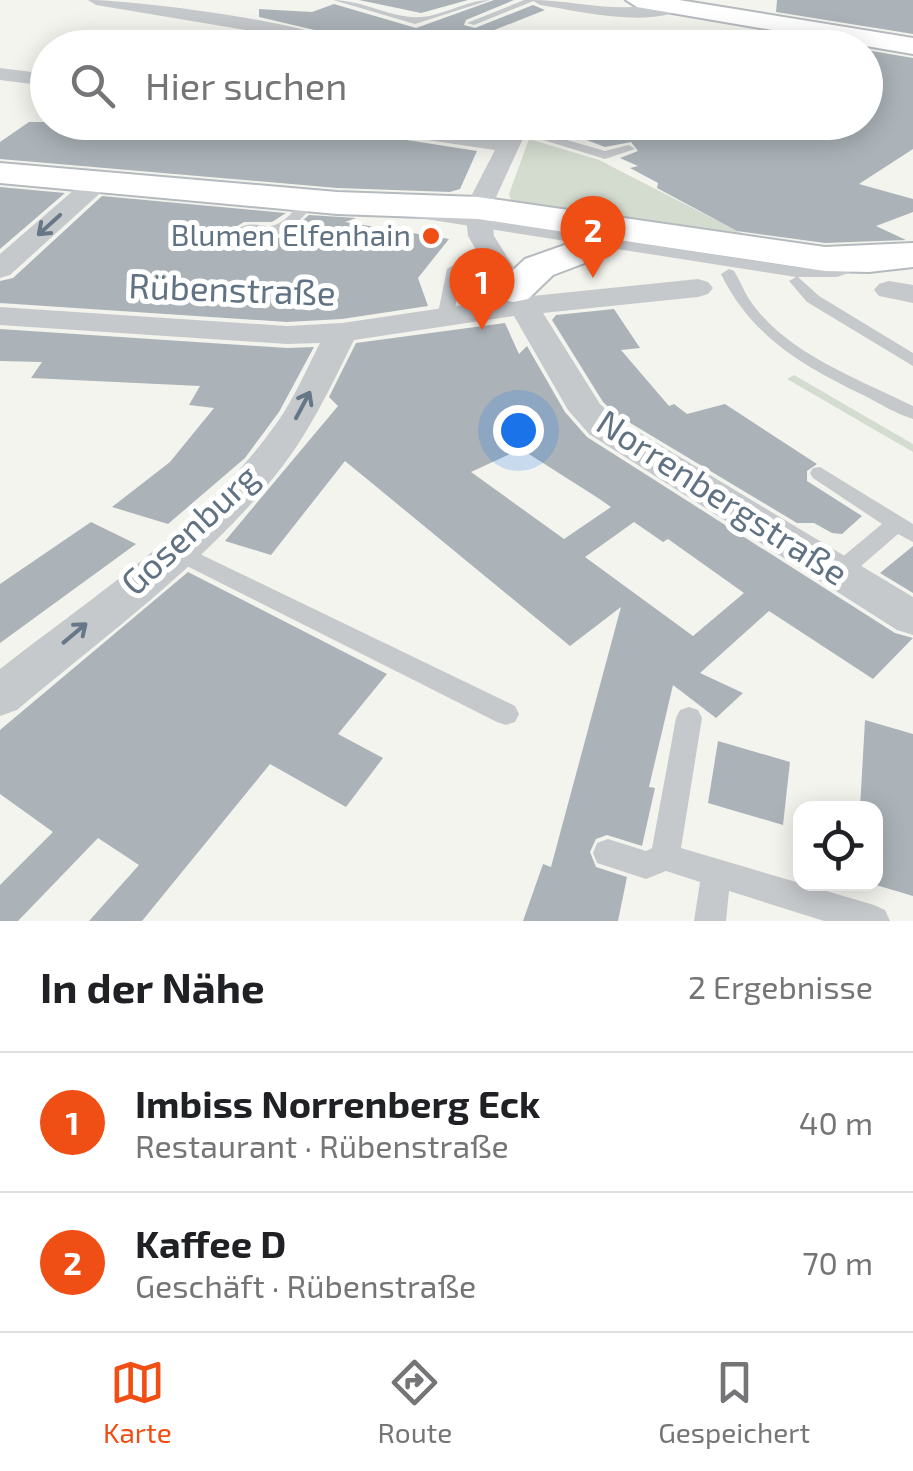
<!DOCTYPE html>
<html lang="de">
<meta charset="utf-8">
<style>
:root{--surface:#fff;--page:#f6f6f6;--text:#202124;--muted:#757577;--line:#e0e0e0;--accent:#ef4e15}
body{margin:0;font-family:"Exo 2",sans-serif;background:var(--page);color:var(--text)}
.controls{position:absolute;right:30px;bottom:30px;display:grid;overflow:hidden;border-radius:20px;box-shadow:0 5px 25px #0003}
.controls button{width:90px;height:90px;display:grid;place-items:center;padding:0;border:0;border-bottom:2px solid var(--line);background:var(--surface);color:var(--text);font:50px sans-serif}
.you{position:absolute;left:518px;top:430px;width:35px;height:35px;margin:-25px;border:8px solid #fff;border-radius:50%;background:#1a73e8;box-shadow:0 0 0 15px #1a73e833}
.badge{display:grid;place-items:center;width:65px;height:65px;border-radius:50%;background:var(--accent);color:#fff;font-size:32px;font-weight:700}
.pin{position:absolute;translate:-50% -82px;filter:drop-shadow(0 2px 5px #0008)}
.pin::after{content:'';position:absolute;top:52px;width:35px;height:30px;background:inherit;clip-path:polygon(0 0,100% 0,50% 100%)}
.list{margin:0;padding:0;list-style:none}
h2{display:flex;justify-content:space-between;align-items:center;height:130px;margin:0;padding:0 40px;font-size:42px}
h2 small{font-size:32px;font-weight:400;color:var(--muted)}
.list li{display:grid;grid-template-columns:65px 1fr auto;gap:30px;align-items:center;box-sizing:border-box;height:140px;padding:0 40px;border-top:2px solid var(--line)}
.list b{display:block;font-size:38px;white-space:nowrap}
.list p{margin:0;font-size:32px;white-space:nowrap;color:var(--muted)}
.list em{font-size:32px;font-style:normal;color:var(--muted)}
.icon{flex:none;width:55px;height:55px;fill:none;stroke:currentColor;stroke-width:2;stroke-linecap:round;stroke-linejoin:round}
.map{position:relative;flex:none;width:913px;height:921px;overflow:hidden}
.search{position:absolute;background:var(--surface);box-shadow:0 5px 25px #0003;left:30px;right:30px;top:30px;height:110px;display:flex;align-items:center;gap:25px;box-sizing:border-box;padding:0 35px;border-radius:55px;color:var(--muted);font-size:38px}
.sheet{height:410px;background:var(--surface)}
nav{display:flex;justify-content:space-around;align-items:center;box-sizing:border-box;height:140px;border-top:2px solid var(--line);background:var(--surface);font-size:28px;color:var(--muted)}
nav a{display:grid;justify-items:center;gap:5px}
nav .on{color:var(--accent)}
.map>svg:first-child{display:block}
.green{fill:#d4dcd0}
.building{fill:#abb3b8;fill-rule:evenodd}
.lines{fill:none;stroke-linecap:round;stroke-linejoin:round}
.secondary-casing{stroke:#b5babf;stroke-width:4}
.primary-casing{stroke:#b6babe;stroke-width:4}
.service{fill:#c6c9cc;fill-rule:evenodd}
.minor{fill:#c6c9cc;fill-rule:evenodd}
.secondary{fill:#fff;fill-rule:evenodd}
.primary{fill:#fff;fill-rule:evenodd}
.oneway{stroke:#667787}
.poi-dot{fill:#ef4e15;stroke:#fff;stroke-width:4}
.labels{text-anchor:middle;stroke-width:10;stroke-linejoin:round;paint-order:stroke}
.far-poi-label{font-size:30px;fill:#617383;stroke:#fff;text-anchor:end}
.street-label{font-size:35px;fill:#617383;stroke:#fff}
</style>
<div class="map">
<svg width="913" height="921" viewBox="0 0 913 921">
<rect width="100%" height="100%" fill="#f4f4ef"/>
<!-- green -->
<g class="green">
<path d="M529,139L599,160L755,240L513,205L509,194Z"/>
<path d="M794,375L913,444V452L787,379Z"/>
</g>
<!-- building -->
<g class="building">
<path d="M359,0H468L421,13Z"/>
<path d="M494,0H514L466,20L464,25L475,28L533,5L545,10L449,48H358L336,35L259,17V9L312,12L334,4L416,28Z"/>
<path d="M777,0H913V34L776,12Z"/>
<path d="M866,50L913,58V149L859,184L913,199V212L876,226L906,240L825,243L737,231L657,188L658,183L630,168L638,166L620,158L638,151L631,142L605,147L539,122H866Z"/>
<path d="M29,122H292L477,151L460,189L450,192L337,188L0,159V142Z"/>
<path d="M0,187L65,193L0,249Z"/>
<path d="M102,196L286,213L272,222H244L232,229L233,233L258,242L283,237L309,215L356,218L345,222L449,239L418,278L428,306L342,319L287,322L0,303V281L13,278Z"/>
<path d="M614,309L640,348L621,350L669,406L674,404L687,414L725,404L817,464L807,471V481L862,516L842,534L832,533L814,523H797L617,415L603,402L552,320L556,315Z"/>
<path d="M505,323L519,354L527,346L565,412L587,437L895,633L913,638L873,679L769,611L700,673L743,693L716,718L673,685L649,787L655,788L642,846L607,835L596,839L590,852L596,867L627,877L618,921H523L543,864L551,867L621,607L570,646L345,461L271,555L225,541L338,406L329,397L356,343ZM521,449L598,498L611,507L564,539L471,472ZM634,522L663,542L668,539L744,593L693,636L585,557Z"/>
<path d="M0,329L287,348L314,347L279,412L245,458L168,524L112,507L170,462L214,408L189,405L200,386L31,378L42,362L0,361Z"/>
<path d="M91,522L136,544L0,643V584Z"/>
<path d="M913,546V593L880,573Z"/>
<path d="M188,572L387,674L338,734L383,758L346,807L270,764L142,921H89L139,865L98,838L18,921H0V885L53,832L0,794V730Z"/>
<path d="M865,720L913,734V896L876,885V808H860Z"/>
<path d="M718,741L790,762L783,825L708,803Z"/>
</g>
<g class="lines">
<defs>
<g id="secondary">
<path d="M0,163L337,192L478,197L825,247L913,243V267L869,272L825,271L478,219L337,214L0,183Z"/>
<path d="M576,241L590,245L595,253L590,261L553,275L528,299L513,302L498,299L492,290L525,259Z"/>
</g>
<path id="primary" d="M626,0H679L913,38V54L637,7Z"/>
</defs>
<!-- secondary casing -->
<use href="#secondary" class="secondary-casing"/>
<!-- primary casing -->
<use href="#primary" class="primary-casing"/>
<!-- service -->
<g class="service">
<path d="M333,0C360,0 385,15 412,17C437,20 464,0 490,0L415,24Z"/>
<path d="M524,0H536L474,25L467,23Z"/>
<path d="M515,125L605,151L629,145L635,149L605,159L511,130V126Z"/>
<path d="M304,198L316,201C297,228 268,251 235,230C263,212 267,248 304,198Z"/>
<path d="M418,210L795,267H836L868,260V266L837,277H798L819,296L913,353V366L807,302L789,281L796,277L413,217L411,214Z"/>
<path d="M455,264L463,269L453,318L445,323L437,318L447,269Z"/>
<path d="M729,269L734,271C740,280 743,290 749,299C785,353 857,378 913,406V419C896,414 879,403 863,395C803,366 751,336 721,274Z"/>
<path d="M820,467L913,524V542L898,534L845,580H829L826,574L829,568L882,524L813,478L810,473L813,468Z"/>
<path d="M175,542L515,706L519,714L515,722L506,725L497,722L167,556L164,550L167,544Z"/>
<path d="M689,707L698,710L702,718L681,848L874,905L885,910L890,921H824L729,891L726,921H694L700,882L666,871L646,879L597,863L593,853L597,843L608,839L646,851L652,848L676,718L680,710Z"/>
</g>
<!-- minor -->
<g class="minor">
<path d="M88,0C135,0 320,23 354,48H323L281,36L96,5Z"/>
<path d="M532,0C564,0 603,9 631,7C648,6 672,0 686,7C653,29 578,11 540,5Z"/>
<path d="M0,68L48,74V86L0,80Z"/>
<path d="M336,122H395L501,137V122H523L526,132L491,208L494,236L532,296L698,279L708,282L713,288L708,294L698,297L543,313L600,404L615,418L913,597V635L897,630L589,434L568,410L514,316L354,340C331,386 310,432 278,472C205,564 106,635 17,710L0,716V669C96,594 205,524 276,424C294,399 306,370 320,343L287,344L0,325V307L287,326L342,323L504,299L468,236L465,208L495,150L346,128Z"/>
<path d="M99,174L108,176L111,181L108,186L10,275L0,278V254L90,176Z"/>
<path d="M889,281L913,285V303L879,296L874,290L879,284Z"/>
</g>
<!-- secondary -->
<use href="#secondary" class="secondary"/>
<!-- primary -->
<use href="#primary" class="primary"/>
</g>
<!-- one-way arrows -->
<defs><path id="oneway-shaft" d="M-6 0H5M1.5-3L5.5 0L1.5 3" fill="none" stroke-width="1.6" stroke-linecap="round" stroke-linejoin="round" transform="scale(2.5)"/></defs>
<g class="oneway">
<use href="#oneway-shaft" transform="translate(49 225) rotate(138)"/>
<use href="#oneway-shaft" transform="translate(303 405) rotate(-62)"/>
<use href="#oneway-shaft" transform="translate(75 633) rotate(-40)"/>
</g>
<!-- markers -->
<circle class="poi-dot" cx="431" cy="236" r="10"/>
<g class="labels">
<!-- far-poi labels -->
<g class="far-poi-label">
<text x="411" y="246">Blumen Elfenhain</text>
</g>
<!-- street labels -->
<g class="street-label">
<text transform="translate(232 290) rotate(2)" y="12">Rübenstraße</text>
<text transform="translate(722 498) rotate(33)" y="12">Norrenbergstraße</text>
<text transform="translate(190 530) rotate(-43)" y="12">Gosenburg</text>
</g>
</g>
</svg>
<div class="controls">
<button><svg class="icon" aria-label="locate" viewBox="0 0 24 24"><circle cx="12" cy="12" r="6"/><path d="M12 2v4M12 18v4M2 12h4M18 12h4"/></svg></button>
</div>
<div class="you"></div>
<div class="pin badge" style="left:482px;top:330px">1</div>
<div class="pin badge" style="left:593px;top:278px">2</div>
<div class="search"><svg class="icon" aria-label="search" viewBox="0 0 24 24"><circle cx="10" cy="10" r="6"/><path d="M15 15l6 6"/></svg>Hier suchen</div>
</div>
<section class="sheet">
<h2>In der Nähe<small>2 Ergebnisse</small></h2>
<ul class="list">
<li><span class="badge">1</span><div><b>Imbiss Norrenberg Eck</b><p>Restaurant · Rübenstraße</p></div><em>40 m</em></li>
<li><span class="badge">2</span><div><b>Kaffee D</b><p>Geschäft · Rübenstraße</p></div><em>70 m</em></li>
</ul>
</section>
<nav>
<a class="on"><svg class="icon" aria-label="map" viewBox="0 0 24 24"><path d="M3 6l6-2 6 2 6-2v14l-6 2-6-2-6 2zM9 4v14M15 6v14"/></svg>Karte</a>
<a><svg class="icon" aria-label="directions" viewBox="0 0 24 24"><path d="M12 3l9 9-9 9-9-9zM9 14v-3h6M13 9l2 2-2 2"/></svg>Route</a>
<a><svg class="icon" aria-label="saved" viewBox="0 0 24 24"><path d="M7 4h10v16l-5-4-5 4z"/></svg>Gespeichert</a>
</nav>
